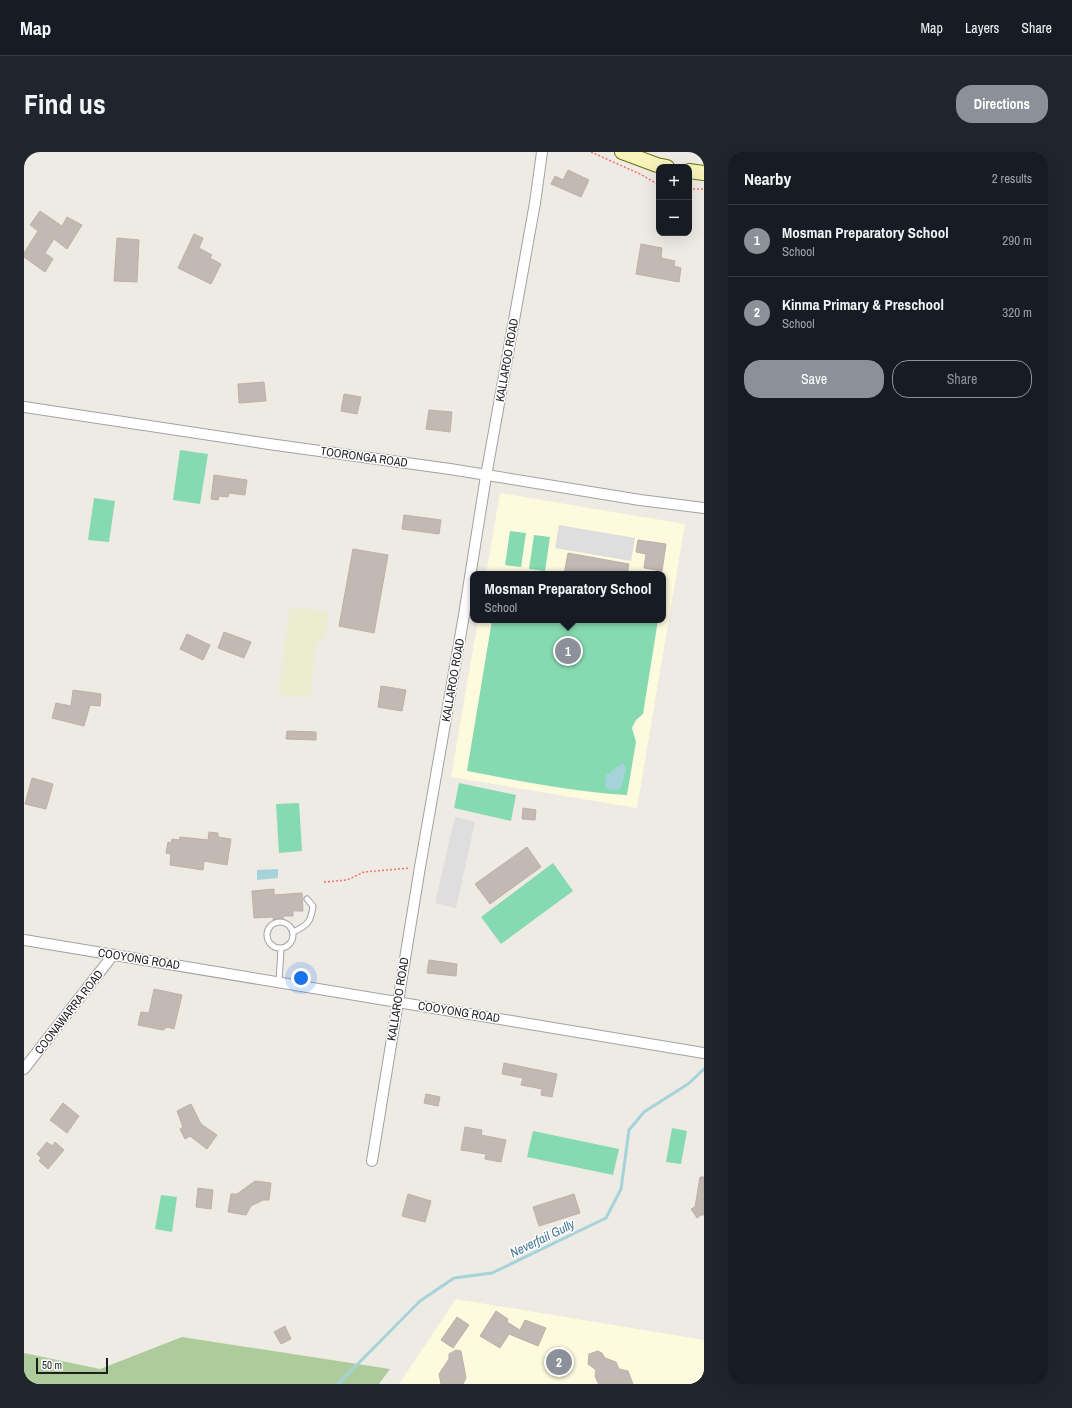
<!DOCTYPE html>
<meta charset="utf-8">
<style>
:root{--surface:#171b24;--page:#20242c;--text:#f1f3f6;--muted:#9ea1a6;--line:#363941;--accent:#8c9099}
body{margin:0;font-family:"Archivo Narrow",sans-serif;background:var(--page);color:var(--text)}
.controls{position:absolute;right:12px;top:12px;display:grid;overflow:hidden;border-radius:8px;box-shadow:0 4px 16px #0002}
.controls button{width:36px;height:36px;display:grid;place-items:center;padding:0;border:0;border-bottom:1px solid var(--line);background:var(--surface);color:var(--text);font:20px sans-serif}
.scale{position:absolute;left:12px;bottom:10px;width:72px;box-sizing:border-box;padding-left:4px;border:2px solid #1e1e1e;border-top:0;font-size:11px;line-height:14px;white-space:nowrap;color:#1e1e1e;-webkit-text-stroke:3px #fff;paint-order:stroke}
.you{position:absolute;left:277px;top:826px;width:14px;height:14px;margin:-10px;border:3px solid #fff;border-radius:50%;background:#1a73e8;box-shadow:0 0 0 6px #1a73e833}
.badge{display:grid;place-items:center;width:26px;height:26px;border-radius:50%;background:var(--accent);color:#fff;font-size:13px;font-weight:700}
.pin{position:absolute;translate:-50% -50%;border:2px solid #fff;box-shadow:0 1px 4px #0006}
.popup{position:absolute;left:446px;top:419px;width:196px;height:52px;box-sizing:border-box;display:grid;place-content:center;border-radius:8px;background:var(--surface);filter:drop-shadow(0 1px 3px #0005);font-size:13px;white-space:nowrap;color:var(--muted)}
.popup b{font-size:15px;color:var(--text)}
.popup::after{content:'';position:absolute;left:50%;top:100%;margin-left:-8px;border:8px solid transparent;border-top-color:var(--surface)}
.list{margin:0;padding:0;list-style:none}
h2{display:flex;justify-content:space-between;align-items:center;height:52px;margin:0;padding:0 16px;font-size:17px}
h2 small{font-size:13px;font-weight:400;color:var(--muted)}
.list li{display:grid;grid-template-columns:26px 1fr auto;gap:12px;align-items:center;box-sizing:border-box;height:72px;padding:0 16px;border-top:1px solid var(--line)}
.list b{display:block;font-size:15px;white-space:nowrap}
.list p{margin:0;font-size:13px;white-space:nowrap;color:var(--muted)}
.list em{font-size:13px;font-style:normal;color:var(--muted)}
.actions{display:flex;gap:8px;padding:12px 16px}
.actions a{flex:1;padding:9px 0;border:1px solid var(--accent);border-radius:16px;text-align:center;font-size:14px;color:var(--accent)}
.actions .main{background:var(--accent);color:#fff}
.map{position:relative;flex:none;width:680px;height:1232px;overflow:hidden;border-radius:16px}
header{display:flex;align-items:center;gap:24px;box-sizing:border-box;height:56px;padding:0 20px;background:var(--surface);border-bottom:1px solid var(--line)}
header strong{font-size:19px}
nav{display:flex;gap:22px;margin-inline-start:auto;font-size:14px}
.intro{display:flex;align-items:center;justify-content:space-between;box-sizing:border-box;height:96px;padding:0 24px}
h1{margin:0;font-size:28px}
.button{padding:10px 18px;border-radius:16px;background:var(--accent);color:#fff;font-size:14px;font-weight:700}
main{display:flex;gap:24px;padding:0 24px}
aside{flex:1;background:var(--surface);border-radius:16px;box-shadow:0 4px 16px #0002}
.map>svg:first-child{display:block}
.education{fill:#fdfade}
.farmland{fill:#ececd0}
.forest{fill:#aecc9b}
.pitch{fill:#86dab1}
.parking{fill:#dedede}
.water{fill:#a6d3da}
.lines{fill:none;stroke-linecap:round;stroke-linejoin:round}
.stream{stroke:#a6d3da;stroke-width:3}
.building{fill:#c3b9b4;stroke:#bfafa7}
.lane-casing{stroke:#a2a2a2;stroke-width:7}
.street-casing{stroke:#a2a2a2;stroke-width:12}
.secondary-casing{stroke:#6e6f0a;stroke-width:16}
.path{stroke:#f37270;stroke-width:1.5;stroke-dasharray:2 2;stroke-linecap:butt}
.lane{stroke:#fff;stroke-width:5}
.street{stroke:#fff;stroke-width:10}
.secondary{stroke:#f6f4ba;stroke-width:14}
.labels{text-anchor:middle;stroke-width:3;stroke-linejoin:round;paint-order:stroke}
.street-label{font-size:12px;fill:#1e1e1e;stroke:#fff}
.water-label{font-size:13px;font-style:italic;fill:#49789a;stroke:#fff}
</style>
<header>
<strong>Map</strong>
<nav><a>Map</a><a>Layers</a><a>Share</a></nav>
</header>
<div class="intro"><h1>Find us</h1><a class="button">Directions</a></div>
<main>
<div class="map">
<svg width="680" height="1232" viewBox="0 0 680 1232">
<rect width="100%" height="100%" fill="#eeeae4"/>
<!-- education -->
<g class="education">
<path d="M476,341L661,372L613,656L427,625L454,468H639V422H462Z"/>
<path d="M432,1147L680,1188V1232H375Z"/>
</g>
<!-- farmland -->
<path class="farmland" d="M266,456L304,459L301,486L292,491L286,545L254,543Z"/>
<!-- forest -->
<path class="forest" d="M158,1185L366,1217L355,1232H0V1201L76,1217Z"/>
<!-- pitch -->
<g class="pitch">
<path d="M156,298L184,302L176,352L149,348Z"/>
<path d="M70,346L91,349L85,390L64,388Z"/>
<path d="M486,379L502,381L497,415L481,413Z"/>
<path d="M510,383L526,385L521,419L505,417Z"/>
<path d="M468,468H634L619,562L612,568L608,576L612,590L603,643C549,640 496,629 443,619Z"/>
<path d="M435,631L492,643L487,669L430,656Z"/>
<path d="M275,651L278,699L255,701L252,652Z"/>
<path d="M529,711L549,739L477,792L457,765Z"/>
<path d="M648,976L663,979L657,1012L642,1010Z"/>
<path d="M509,979L595,997L589,1023L503,1005Z"/>
<path d="M137,1043L153,1045L148,1080L131,1077Z"/>
</g>
<!-- parking -->
<g class="parking">
<path d="M535,373L611,386L607,409L531,396Z"/>
<path d="M431,665L451,670L432,756L411,751Z"/>
</g>
<!-- water -->
<g class="water">
<path d="M599,611L602,618L597,635L594,638L583,637L581,633L582,623Z"/>
<path d="M254,717V726L233,728V718Z"/>
</g>
<g class="lines">
<!-- stream -->
<path class="stream" d="M314,1232L396,1149L430,1126L468,1121L582,1066L597,1037L605,978L620,960L664,932L680,917"/>
</g>
<!-- building -->
<g class="building">
<path d="M544,18L565,28L557,45L527,32L531,24L539,28Z"/>
<path d="M16,59L38,74L43,65L58,73L43,97L30,87L21,101L29,107L21,120L0,105V101L14,79L6,73Z"/>
<path d="M170,82L179,86L175,96L188,103L186,106L197,112L187,132L154,116Z"/>
<path d="M93,86L115,88L113,130L90,129Z"/>
<path d="M617,92L638,96L637,106L651,109L650,114L657,116L655,130L612,122Z"/>
<path d="M240,230L242,249L215,251L214,232Z"/>
<path d="M320,242L337,245L333,262L317,259Z"/>
<path d="M405,258L428,260L426,280L402,277Z"/>
<path d="M190,323L223,328L221,343L205,341L204,345L195,344L194,348L187,347Z"/>
<path d="M380,363L417,368L415,382L378,377Z"/>
<path d="M614,388L642,392L638,419L620,416L622,402L612,400Z"/>
<path d="M329,397L364,403L350,481L315,474Z"/>
<path d="M544,401L605,412L603,422H540Z"/>
<path d="M200,480L227,490L220,506L194,496Z"/>
<path d="M163,482L186,493L179,508L156,497Z"/>
<path d="M357,534L382,538L378,559L354,555Z"/>
<path d="M49,538L77,542L76,554L66,553L60,574L28,566L32,551L47,554Z"/>
<path d="M263,579L292,580V588L262,587Z"/>
<path d="M8,626L29,632L22,657L1,652Z"/>
<path d="M499,656L512,658L511,668L498,667Z"/>
<path d="M185,680L194,681V685L207,687L203,713L180,709L179,718L146,713L147,702L142,701L144,690L147,691L148,687L155,688L156,685L184,688Z"/>
<path d="M503,695L517,715L466,752L451,732Z"/>
<path d="M250,737V743L278,741L279,759H269V764H259L260,772L250,773L249,765L230,766L228,739Z"/>
<path d="M405,808L433,812L432,824L403,821Z"/>
<path d="M130,837L158,843L150,877L143,875L139,878L114,873L117,860L125,861Z"/>
<path d="M480,911L533,922L528,945L517,943L518,937L497,933L499,926L478,922Z"/>
<path d="M402,942L416,945L414,954L400,951Z"/>
<path d="M39,951L55,964L43,981L26,968Z"/>
<path d="M167,952L177,972L193,983L183,997L166,984L161,987L156,977L159,975L153,959Z"/>
<path d="M441,975L458,978L457,983L482,988L477,1010L461,1007L462,1002L437,998Z"/>
<path d="M23,990L28,994L31,990L40,998L24,1017L15,1009L17,1006L13,1002Z"/>
<path d="M676,1025H680V1063H677L673,1066L667,1057L671,1055Z"/>
<path d="M231,1029L247,1031L245,1048H239L227,1054L222,1063L204,1060L207,1042H213Z"/>
<path d="M174,1036L189,1038L187,1057L172,1055Z"/>
<path d="M384,1042L407,1049L401,1070L378,1064Z"/>
<path d="M550,1042L556,1061L515,1074L509,1055Z"/>
<path d="M472,1159L484,1167L483,1170L496,1178L501,1168L522,1176L514,1194L485,1182L476,1196L456,1184Z"/>
<path d="M433,1165L445,1173L429,1196L417,1188Z"/>
<path d="M261,1174L267,1187L257,1192L250,1180Z"/>
<path d="M432,1198L437,1199L442,1226L439,1232H417L415,1222L425,1207V1202Z"/>
<path d="M574,1199L578,1201L581,1206L592,1210L595,1217L604,1219L609,1232H576L574,1231L571,1224L572,1218L564,1212L565,1202Z"/>
</g>
<g class="lines">
<defs>
<g id="lane">
<circle cx="256" cy="783" r="13"/>
<path d="M269,780C284,773 287,770 289,754L283,747"/>
<path d="M255,830L257,797"/>
</g>
<g id="street">
<path d="M0,255L245,292L426,317L616,348L680,356"/>
<path d="M0,788L680,901"/>
<path d="M0,917L89,803"/>
<path d="M348,1009L396,715L440,463L462,324L511,51L518,0"/>
</g>
<g id="secondary">
<path d="M598,0L633,13L643,15"/>
<path d="M665,19L680,21"/>
</g>
</defs>
<!-- lane casing -->
<use href="#lane" class="lane-casing"/>
<!-- street casing -->
<use href="#street" class="street-casing"/>
<!-- secondary casing -->
<use href="#secondary" class="secondary-casing"/>
<!-- path -->
<g class="path">
<path d="M567,0L616,22L635,33"/>
<path d="M665,37H680"/>
<path d="M300,730L323,728L340,720L386,716"/>
</g>
<!-- lane -->
<use href="#lane" class="lane"/>
<!-- street -->
<use href="#street" class="street"/>
<!-- secondary -->
<use href="#secondary" class="secondary"/>
</g>
<g class="labels">
<!-- street labels -->
<g class="street-label">
<text transform="translate(483 208) rotate(-80)" y="4">KALLAROO ROAD</text>
<text transform="translate(340 305) rotate(8)" y="4">TOORONGA ROAD</text>
<text transform="translate(429 528) rotate(-80)" y="4">KALLAROO ROAD</text>
<text transform="translate(115 807) rotate(9)" y="4">COOYONG ROAD</text>
<text transform="translate(374 847) rotate(-81)" y="4">KALLAROO ROAD</text>
<text transform="translate(45 860) rotate(-52)" y="4">COONAWARRA ROAD</text>
<text transform="translate(435 860) rotate(9)" y="4">COOYONG ROAD</text>
</g>
<!-- water labels -->
<g class="water-label">
<text transform="translate(518 1086) rotate(-26)" y="5">Neverfail Gully</text>
</g>
</g>
</svg>
<div class="controls">
<button>+</button>
<button>−</button>
</div>
<div class="scale">50 m</div>
<div class="you"></div>
<div class="pin badge" style="left:544px;top:499px">1</div>
<div class="popup"><b>Mosman Preparatory School</b>School</div>
<div class="pin badge" style="left:535px;top:1210px">2</div>
</div>
<aside>
<h2>Nearby<small>2 results</small></h2>
<ul class="list">
<li><span class="badge">1</span><div><b>Mosman Preparatory School</b><p>School</p></div><em>290 m</em></li>
<li><span class="badge">2</span><div><b>Kinma Primary &amp; Preschool</b><p>School</p></div><em>320 m</em></li>
</ul>
<div class="actions"><a class="main">Save</a><a>Share</a></div>
</aside>
</main>
